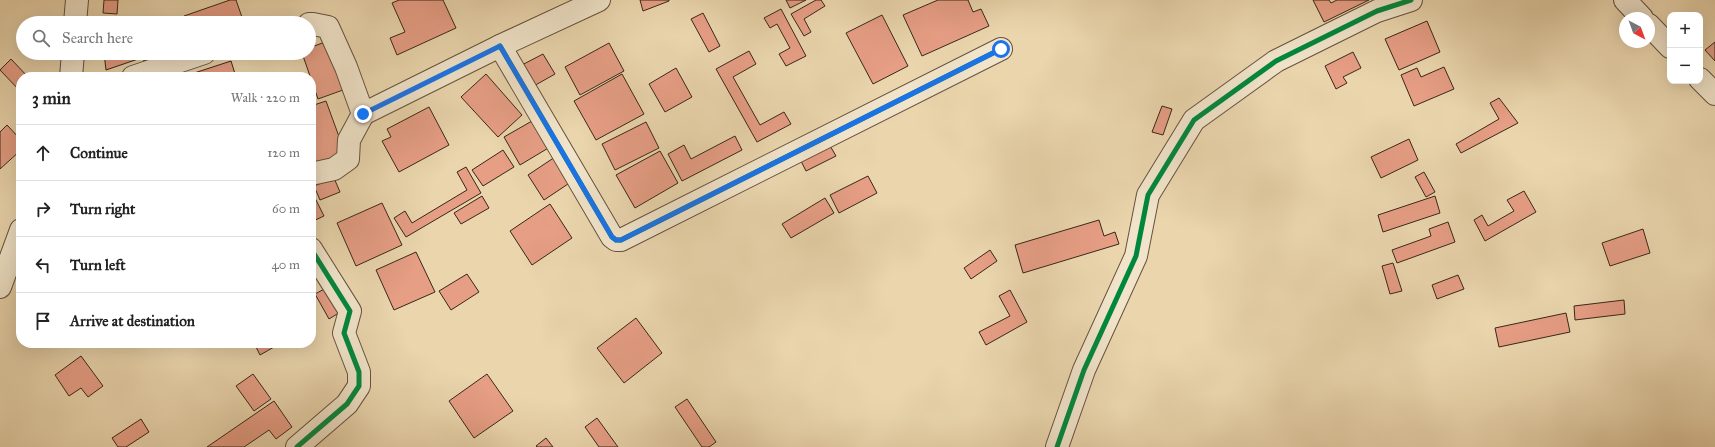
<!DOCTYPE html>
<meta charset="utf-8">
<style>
:root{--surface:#fff;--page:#f6f6f6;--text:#222;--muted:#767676;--line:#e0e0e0}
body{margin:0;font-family:"IM FELL Great Primer",serif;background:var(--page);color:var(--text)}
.controls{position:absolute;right:12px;top:12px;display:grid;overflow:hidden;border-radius:8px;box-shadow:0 4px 16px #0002}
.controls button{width:36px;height:36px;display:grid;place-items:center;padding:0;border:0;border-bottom:1px solid var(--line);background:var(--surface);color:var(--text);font:20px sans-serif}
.compass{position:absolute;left:1619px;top:12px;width:36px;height:36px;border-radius:50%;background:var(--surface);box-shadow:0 4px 16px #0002;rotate:139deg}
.stop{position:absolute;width:12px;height:12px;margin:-9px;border:3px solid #1a73e8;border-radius:50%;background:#fff}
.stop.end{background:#1a73e8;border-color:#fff;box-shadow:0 1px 4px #0008}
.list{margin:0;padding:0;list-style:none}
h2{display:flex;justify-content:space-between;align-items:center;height:52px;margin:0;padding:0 16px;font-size:17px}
h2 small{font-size:13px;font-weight:400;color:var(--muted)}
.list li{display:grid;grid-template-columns:26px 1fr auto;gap:12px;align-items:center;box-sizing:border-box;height:56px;padding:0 16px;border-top:1px solid var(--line)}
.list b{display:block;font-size:15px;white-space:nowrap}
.list em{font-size:13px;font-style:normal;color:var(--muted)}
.icon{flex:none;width:22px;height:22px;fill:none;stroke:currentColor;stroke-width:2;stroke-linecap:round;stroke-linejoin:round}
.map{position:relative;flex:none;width:1715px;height:447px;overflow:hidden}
.search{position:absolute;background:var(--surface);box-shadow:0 4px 16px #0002;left:16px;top:16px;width:300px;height:44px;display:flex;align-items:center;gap:10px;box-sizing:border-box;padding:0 14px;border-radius:22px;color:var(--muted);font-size:15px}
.panel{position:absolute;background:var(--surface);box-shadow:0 4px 16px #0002;left:16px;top:72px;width:300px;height:276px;border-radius:16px}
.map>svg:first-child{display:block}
.building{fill:#e69e85;stroke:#392719}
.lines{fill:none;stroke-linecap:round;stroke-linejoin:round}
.street-casing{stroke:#65523e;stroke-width:24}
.street{stroke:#f1e4ca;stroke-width:22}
.cycleway-casing{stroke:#f1e4ca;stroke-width:8}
.cycleway{stroke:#00873e;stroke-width:5}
.route{stroke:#1a73e8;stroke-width:5}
</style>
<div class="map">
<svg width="1715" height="447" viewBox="0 0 1715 447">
<rect width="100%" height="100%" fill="#ead5ad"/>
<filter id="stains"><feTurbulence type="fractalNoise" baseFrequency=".005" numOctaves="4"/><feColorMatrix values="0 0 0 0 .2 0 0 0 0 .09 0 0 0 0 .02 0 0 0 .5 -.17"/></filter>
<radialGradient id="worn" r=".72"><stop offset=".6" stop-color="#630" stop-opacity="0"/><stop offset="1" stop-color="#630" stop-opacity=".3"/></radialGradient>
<!-- building -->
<g class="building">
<path d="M104,0H118L117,14L103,13Z"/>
<path d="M230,0H236L244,23H187L184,16Z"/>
<path d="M399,0H443L456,28L397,55L390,38L405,32L392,3Z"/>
<path d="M640,0H669V1L643,11Z"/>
<path d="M786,0H806L790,8Z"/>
<path d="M816,0H821L825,6L804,19L811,32L804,36L791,14Z"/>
<path d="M938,0H968L973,12L981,9L989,26L922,56L903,15Z"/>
<path d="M1313,0H1329L1331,3L1337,0H1369L1324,22Z"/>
<path d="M781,9L806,56L786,66L779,54L790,48L777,24L770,28L764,18Z"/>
<path d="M703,13L720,46L709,52L691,19Z"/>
<path d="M882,15L908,66L873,84L846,33Z"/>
<path d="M1427,21L1440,52L1399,70L1385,39Z"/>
<path d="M325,42L343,90L318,99L302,53H309V48Z"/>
<path d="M1715,42V61L1705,50Z"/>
<path d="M609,43L624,71L580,95L565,67Z"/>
<path d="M749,51L756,64L733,77L760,125L784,112L791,124L757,142L716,69Z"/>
<path d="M1353,52L1361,68L1343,77L1347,83L1336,89L1325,66Z"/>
<path d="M104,53H139L141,58L106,70Z"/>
<path d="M141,53H164L144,61Z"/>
<path d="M543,54L555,74L532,87L520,66Z"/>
<path d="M11,59L28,77H21V92L0,70Z"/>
<path d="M231,61L236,77H182Z"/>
<path d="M1444,67L1454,89L1414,106L1401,75L1417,68L1421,77Z"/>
<path d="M676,68L692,97L665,112L649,84Z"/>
<path d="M486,74L522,115L498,137L461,97Z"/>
<path d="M622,74L644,114L596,140L574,101Z"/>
<path d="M1499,98L1518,123L1461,153L1456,144L1499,119L1490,103Z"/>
<path d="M326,101L345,153L311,165V106Z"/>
<path d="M1162,106L1172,109L1163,135L1152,132Z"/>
<path d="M429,107L449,145L399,172L382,141L391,137L387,129Z"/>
<path d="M539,117L555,144L520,165L504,137Z"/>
<path d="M646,122L659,148L615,170L602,144Z"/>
<path d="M7,125L21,140V150L0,169V132Z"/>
<path d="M735,136L742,150L682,181L668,154L684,145L691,159Z"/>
<path d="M1409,139L1418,160L1381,178L1371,157Z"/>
<path d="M829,144L836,156L806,171L800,159Z"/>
<path d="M503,150L514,167L483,186L472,170Z"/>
<path d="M660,151L678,183L635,208L616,175Z"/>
<path d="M558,155L574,180L544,200L528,175Z"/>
<path d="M466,167L481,193L406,237L394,218L405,211L412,223L467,190L457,172Z"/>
<path d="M1424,172L1435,192L1426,197L1415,177Z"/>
<path d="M868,176L877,193L839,213L830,195Z"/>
<path d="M334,178L340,192L320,200L314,186Z"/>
<path d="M311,190L324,216L311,222Z"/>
<path d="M1524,191L1536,212L1485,241L1474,220L1482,215L1488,226L1514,211L1507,200Z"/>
<path d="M482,196L489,208L461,224L454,213Z"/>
<path d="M1435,196L1440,213L1383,232L1378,215Z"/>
<path d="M825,198L834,213L791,238L782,224Z"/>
<path d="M382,203L402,245L356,266L337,223Z"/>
<path d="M550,204L572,238L532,265L510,231Z"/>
<path d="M1099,220L1104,236L1115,232L1119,244L1023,273L1015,245Z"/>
<path d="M1448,222L1455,242L1397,263L1392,250L1431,236L1429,229Z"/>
<path d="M1643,229L1650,253L1610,266L1602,243Z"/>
<path d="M990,250L997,261L971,279L964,268Z"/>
<path d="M416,252L435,292L394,310L376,270Z"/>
<path d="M1393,263L1402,291L1390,294L1382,266Z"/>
<path d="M467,274L479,292L451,310L439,291Z"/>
<path d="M1458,275L1464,289L1437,299L1432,285Z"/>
<path d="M328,287L342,311L329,319L315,294Z"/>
<path d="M1010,290L1027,322L986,345L979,332L1010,316L999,296Z"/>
<path d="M1624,300L1625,314L1575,320L1574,306Z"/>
<path d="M1566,313L1570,332L1499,347L1495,328Z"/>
<path d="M636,318L662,353L624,383L597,348Z"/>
<path d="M254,343H281L260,355Z"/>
<path d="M81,356L103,386L88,397L81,388L69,396L55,375Z"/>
<path d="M253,374L271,399L254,411L236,386Z"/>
<path d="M487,374L513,411L474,438L449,401Z"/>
<path d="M687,399L716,442L709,447H702L675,407Z"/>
<path d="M274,401L292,427L276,439L269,430L244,447H207Z"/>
<path d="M597,418L618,447H599L585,427Z"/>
<path d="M141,419L149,432L126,447H118L112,438Z"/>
<path d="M546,438L553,447H537L536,446Z"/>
</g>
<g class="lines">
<defs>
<g id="street">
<path d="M1625,0L1642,18"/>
<path d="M75,23L77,0"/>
<path d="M309,24H313L328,27L346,67L363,114L349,140L348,159L334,169L311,174"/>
<path d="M1649,25L1670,47"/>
<path d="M500,46L612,237L616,240H621L1001,49"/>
<path d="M71,77L73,53"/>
<path d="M133,77L204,53"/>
<path d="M1700,79L1715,94"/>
<path d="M363,114L500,46L599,0"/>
<path d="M0,287L21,230"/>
<path d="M297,447L347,404L359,386V372L344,333L350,311L311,249"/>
<path d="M1057,447L1084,370L1136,256L1148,195L1194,120L1276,61L1377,11L1411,0"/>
</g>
</defs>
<!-- street casing -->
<use href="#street" class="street-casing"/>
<!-- street -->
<use href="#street" class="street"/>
<defs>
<g id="cycleway">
<path d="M500,46L612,237L616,240H621L1001,49"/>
<path d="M297,447L347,404L359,386V372L344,333L350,311L311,249"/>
<path d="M1057,447L1084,370L1136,256L1148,195L1194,120L1276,61L1377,11L1411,0"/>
</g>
</defs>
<!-- cycleway casing -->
<use href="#cycleway" class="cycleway-casing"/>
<!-- cycleway -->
<use href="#cycleway" class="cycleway"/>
</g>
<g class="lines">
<!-- route -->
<path class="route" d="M363,114L500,46L612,237L616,240H621L1001,49"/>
</g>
<rect width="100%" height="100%" filter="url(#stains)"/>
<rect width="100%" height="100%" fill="url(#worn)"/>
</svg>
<div class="controls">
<button>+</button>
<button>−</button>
</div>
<svg class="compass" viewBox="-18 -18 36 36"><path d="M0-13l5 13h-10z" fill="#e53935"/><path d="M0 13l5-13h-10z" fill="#767676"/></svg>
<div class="stop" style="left:1001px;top:49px"></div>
<div class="stop end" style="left:363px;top:114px"></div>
<div class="search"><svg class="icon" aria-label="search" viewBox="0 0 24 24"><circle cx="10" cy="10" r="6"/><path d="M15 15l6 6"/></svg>Search here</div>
<section class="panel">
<h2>3 min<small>Walk · 220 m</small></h2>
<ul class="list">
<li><svg class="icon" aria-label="ahead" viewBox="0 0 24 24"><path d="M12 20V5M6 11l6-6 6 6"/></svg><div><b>Continue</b></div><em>120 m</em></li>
<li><svg class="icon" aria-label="right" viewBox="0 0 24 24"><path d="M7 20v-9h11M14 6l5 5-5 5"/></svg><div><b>Turn right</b></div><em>60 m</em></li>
<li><svg class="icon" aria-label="left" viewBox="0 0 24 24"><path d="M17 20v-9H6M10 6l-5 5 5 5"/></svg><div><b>Turn left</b></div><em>40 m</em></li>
<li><svg class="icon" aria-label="arrive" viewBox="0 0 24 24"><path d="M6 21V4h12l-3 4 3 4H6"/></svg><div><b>Arrive at destination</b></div></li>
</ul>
</section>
</div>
